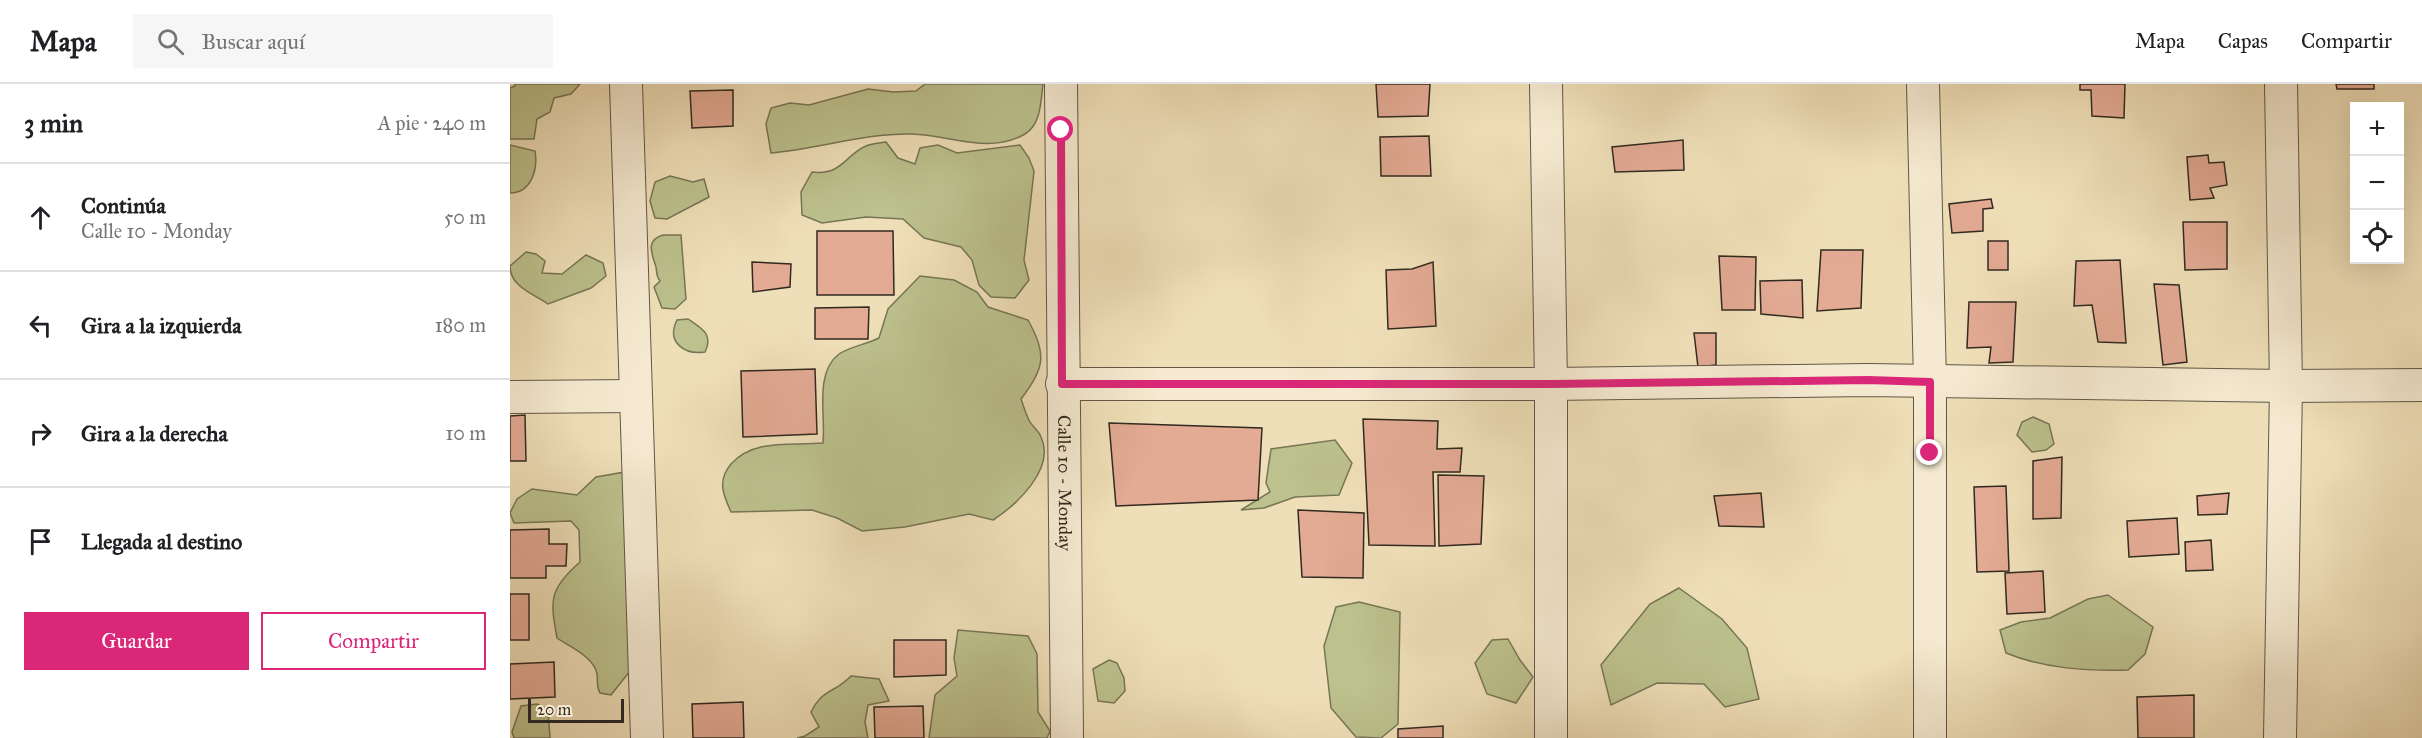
<!DOCTYPE html>
<html lang="es">
<meta charset="utf-8">
<style>
:root{--surface:#fff;--page:#f6f6f6;--text:#202124;--muted:#757577;--line:#e0e0e0;--accent:#db2777}
body{margin:0;font-family:"IM FELL Great Primer",serif;background:var(--page);color:var(--text)}
.controls{position:absolute;right:18px;top:18px;display:grid;overflow:hidden;border-radius:0px;box-shadow:0 6px 24px #0002}
.controls button{width:54px;height:54px;display:grid;place-items:center;padding:0;border:0;border-bottom:2px solid var(--line);background:var(--surface);color:var(--text);font:30px sans-serif}
.scale{position:absolute;left:18px;bottom:15px;width:96px;box-sizing:border-box;padding-left:6px;border:3px solid #322a20;border-top:0;font-size:16px;line-height:21px;white-space:nowrap;color:#322a20;-webkit-text-stroke:4px #f5ead1;paint-order:stroke}
.stop{position:absolute;width:18px;height:18px;margin:-14px;border:4px solid #db2777;border-radius:50%;background:#fff}
.stop.end{background:#db2777;border-color:#fff;box-shadow:0 2px 6px #0008}
.list{margin:0;padding:0;list-style:none}
h2{display:flex;justify-content:space-between;align-items:center;height:78px;margin:0;padding:0 24px;font-size:26px}
h2 small{font-size:20px;font-weight:400;color:var(--muted)}
.list li{display:grid;grid-template-columns:39px 1fr auto;gap:18px;align-items:center;box-sizing:border-box;height:108px;padding:0 24px;border-top:2px solid var(--line)}
.list b{display:block;font-size:22px;white-space:nowrap}
.list p{margin:0;font-size:20px;white-space:nowrap;color:var(--muted)}
.list em{font-size:20px;font-style:normal;color:var(--muted)}
.actions{display:flex;gap:12px;padding:18px 24px}
.actions a{flex:1;padding:14px 0;border:2px solid var(--accent);border-radius:0px;text-align:center;font-size:21px;color:var(--accent)}
.actions .main{background:var(--accent);color:#fff}
.icon{flex:none;width:33px;height:33px;fill:none;stroke:currentColor;stroke-width:2;stroke-linecap:round;stroke-linejoin:round}
.map{position:relative;flex:none;width:1912px;height:654px;overflow:hidden}
header{display:flex;align-items:center;gap:36px;box-sizing:border-box;height:84px;padding:0 30px;background:var(--surface);border-bottom:2px solid var(--line)}
header strong{font-size:28px}
nav{display:flex;gap:33px;margin-inline-start:auto;font-size:21px}
.search{width:420px;height:54px;background:var(--page);display:flex;align-items:center;gap:15px;box-sizing:border-box;padding:0 21px;border-radius:0px;color:var(--muted);font-size:22px}
main{display:flex}
aside{flex:1;background:var(--surface)}
.map>svg:first-child{display:block}
.green{fill:#bcc18d;stroke:#777656;stroke-width:1.5}
.building{fill:#e3aa94;stroke:#322a20;stroke-width:1.5}
.lines{fill:none;stroke-linecap:round;stroke-linejoin:round}
.minor-casing{stroke:#615746;stroke-width:34}
.minor{stroke:#f5ead1;stroke-width:32}
.route{stroke:#db2777;stroke-width:8}
.labels{text-anchor:middle;stroke-width:5;stroke-linejoin:round;paint-order:stroke}
.street-label{font-size:18px;fill:#322a20;stroke:#f5ead1}
</style>
<header>
<strong>Mapa</strong>
<div class="search"><svg class="icon" aria-label="search" viewBox="0 0 24 24"><circle cx="10" cy="10" r="6"/><path d="M15 15l6 6"/></svg>Buscar aquí</div>
<nav><a>Mapa</a><a>Capas</a><a>Compartir</a></nav>
</header>
<main>
<aside>
<h2>3 min<small>A pie · 240 m</small></h2>
<ul class="list">
<li><svg class="icon" aria-label="ahead" viewBox="0 0 24 24"><path d="M12 20V5M6 11l6-6 6 6"/></svg><div><b>Continúa</b><p>Calle 10 - Monday</p></div><em>50 m</em></li>
<li><svg class="icon" aria-label="left" viewBox="0 0 24 24"><path d="M17 20v-9H6M10 6l-5 5 5 5"/></svg><div><b>Gira a la izquierda</b></div><em>180 m</em></li>
<li><svg class="icon" aria-label="right" viewBox="0 0 24 24"><path d="M7 20v-9h11M14 6l5 5-5 5"/></svg><div><b>Gira a la derecha</b></div><em>10 m</em></li>
<li><svg class="icon" aria-label="arrive" viewBox="0 0 24 24"><path d="M6 21V4h12l-3 4 3 4H6"/></svg><div><b>Llegada al destino</b></div></li>
</ul>
<div class="actions"><a class="main">Guardar</a><a>Compartir</a></div>
</aside>
<div class="map">
<svg width="1912" height="654" viewBox="0 0 1912 654">
<rect width="100%" height="100%" fill="#efdfb8"/>
<filter id="stains"><feTurbulence type="fractalNoise" baseFrequency=".00333" numOctaves="4"/><feColorMatrix values="0 0 0 0 .2 0 0 0 0 .09 0 0 0 0 .02 0 0 0 .5 -.17"/></filter>
<radialGradient id="worn" r=".72"><stop offset=".6" stop-color="#630" stop-opacity="0"/><stop offset="1" stop-color="#630" stop-opacity=".3"/></radialGradient>
<!-- green -->
<g class="green">
<path d="M5,0H70L61,10L44,14L40,28L27,35L24,55H0V4L5,2Z"/>
<path d="M415,0H533C531,16 531,41 515,50C479,71 440,51 402,50C354,49 308,65 261,69L256,40L261,24L280,19L299,21L358,5L383,8L406,7Z"/>
<path d="M376,58L388,74L405,80L410,64L428,61L447,69L510,61L519,74L524,87L514,176L519,196L505,214L481,213L469,201L462,176L451,163L414,154L393,135L356,133L312,139L292,131L291,108L302,88C332,92 336,70 356,62C362,59 370,59 376,58Z"/>
<path d="M0,61L25,67C28,84 22,109 0,109Z"/>
<path d="M160,92L183,98L194,95L199,113L157,135L145,134L140,117L145,98Z"/>
<path d="M153,151H171L176,215L165,225L152,224L144,203L150,197C146,192 147,189 146,183C142,170 135,156 153,151Z"/>
<path d="M16,168L26,170L35,177L32,189L52,190L76,171L93,179L96,192L81,204L38,220C24,210 0,203 0,182Z"/>
<path d="M410,192L444,196L467,208L478,223L518,236C537,271 535,283 511,315C514,323 516,331 520,338C523,343 529,347 531,353C546,385 506,421 483,436L459,430L395,443L352,447L327,434L302,426L221,428C213,410 207,397 221,380C244,354 281,362 313,359C316,332 304,289 329,270C339,263 357,260 369,254L378,225Z"/>
<path d="M178,235C191,244 204,250 195,268C174,271 156,258 167,236Z"/>
<path d="M1523,333L1539,340L1544,360L1536,366L1522,368L1507,351L1512,338Z"/>
<path d="M825,356L842,379L829,411L785,413L754,424L731,426L760,408L756,399L761,365Z"/>
<path d="M115,388L128,577L101,611L90,609C86,602 88,597 87,590C84,573 60,563 47,554C40,516 39,505 70,478L69,446L61,437L4,439L0,429L7,415L22,405L67,411L86,393Z"/>
<path d="M1169,504L1212,535L1237,564L1249,615L1215,623L1194,600L1147,599L1101,621L1091,581L1140,520Z"/>
<path d="M1598,511L1643,543L1635,570L1618,586C1577,587 1535,585 1496,569L1490,546L1511,538L1540,534L1578,515Z"/>
<path d="M849,518L890,528L888,640L871,654L846,653L821,624L814,562L826,523Z"/>
<path d="M448,546L518,552L527,570L528,628L540,647L537,654H419L425,611L447,592L444,574Z"/>
<path d="M998,555L1010,576L1023,593L1006,619L977,610L965,579L982,556Z"/>
<path d="M599,576L607,579L614,594L615,607L604,619L588,617L583,585Z"/>
<path d="M341,592L369,595L379,617L358,621L355,638L358,654H287L295,652L309,643L301,628C314,603 324,610 341,592Z"/>
<path d="M27,620L38,626L40,654H4L2,648L11,622Z"/>
</g>
<!-- building -->
<g class="building">
<path d="M866,0H920L918,32L868,33Z"/>
<path d="M1570,0H1615L1614,34L1582,32L1581,6H1570Z"/>
<path d="M1826,0H1864V5H1827Z"/>
<path d="M223,6V42L182,44L180,7Z"/>
<path d="M919,52L921,92H871L870,53Z"/>
<path d="M1173,56L1174,86L1105,88L1102,63Z"/>
<path d="M1698,71L1699,79L1714,78L1717,101L1700,104L1704,114L1680,116L1677,73Z"/>
<path d="M1481,115L1483,124L1473,125V147L1442,149L1439,120Z"/>
<path d="M1673,138H1717V185L1675,186Z"/>
<path d="M307,147H383L384,211H307Z"/>
<rect x="1478" y="157" width="20" height="29"/>
<path d="M1311,166H1353L1351,224L1307,227Z"/>
<path d="M1209,172L1246,173L1245,226H1212Z"/>
<path d="M1610,176L1616,259L1588,258L1582,221L1564,222L1566,177Z"/>
<path d="M242,178L281,180L280,203L243,208Z"/>
<path d="M923,178L926,242L878,245L876,186L902,185Z"/>
<path d="M1292,196L1293,234L1251,230L1250,197Z"/>
<path d="M1644,200L1669,201L1677,278L1653,281Z"/>
<path d="M1459,218H1506L1503,278L1479,279L1481,263L1457,264Z"/>
<path d="M359,223L358,255H305V224Z"/>
<path d="M1184,249H1206V281L1188,283Z"/>
<path d="M305,285L307,350L233,353L231,287Z"/>
<path d="M15,331L16,377H0V332Z"/>
<path d="M853,335L928,337L927,365L952,364L950,388H923L925,462L859,461Z"/>
<path d="M599,339L752,344L748,416L606,422Z"/>
<path d="M1552,373L1551,434L1523,435V377Z"/>
<path d="M928,391L974,392L971,460L929,462Z"/>
<path d="M1496,402L1499,487L1467,488L1464,403Z"/>
<path d="M1251,409L1254,443L1209,442L1204,412Z"/>
<path d="M1719,409L1717,430L1688,431L1687,412Z"/>
<path d="M788,426L854,429L853,494L792,493Z"/>
<path d="M1667,434L1669,470L1619,473L1617,437Z"/>
<path d="M39,445V460H57L56,482H36V494H0V446Z"/>
<path d="M1701,456L1703,486L1676,487L1675,458Z"/>
<path d="M1533,487L1535,528L1497,530L1495,489Z"/>
<rect x="0" y="510" width="19" height="46"/>
<path d="M384,556H436V591L384,593Z"/>
<path d="M44,578L45,613L0,615V580Z"/>
<path d="M1684,611V654H1628L1627,613Z"/>
<path d="M233,618L234,654H183L182,620Z"/>
<path d="M413,622L414,654H365L364,623Z"/>
<path d="M933,642V654H888V645Z"/>
</g>
<g class="lines">
<defs>
<g id="minor">
<path d="M116,0L137,654"/>
<path id="s1" d="M551,0L557,654"/>
<path d="M1036,0L1041,300V654"/>
<path d="M1413,0L1420,298V654"/>
<path d="M552,300H1041L1358,296L1776,302L1912,301"/>
<path d="M0,313L125,312"/>
<path d="M1770,654L1776,302L1771,0"/>
</g>
</defs>
<!-- minor casing -->
<use href="#minor" class="minor-casing"/>
<!-- minor -->
<use href="#minor" class="minor"/>
</g>
<g class="lines">
<!-- route -->
<path class="route" d="M551,46L552,300H1041L1358,296L1420,298V369"/>
</g>
<g class="labels">
<!-- street labels -->
<g class="street-label">
<text dy="6" stroke="none"><textPath href="#s1" startOffset="399">Calle 10 - Monday</textPath></text>
</g>
</g>
<rect width="100%" height="100%" filter="url(#stains)"/>
<rect width="100%" height="100%" fill="url(#worn)"/>
</svg>
<div class="controls">
<button>+</button>
<button>−</button>
<button><svg class="icon" aria-label="locate" viewBox="0 0 24 24"><circle cx="12" cy="12" r="6"/><path d="M12 2v4M12 18v4M2 12h4M18 12h4"/></svg></button>
</div>
<div class="scale">20 m</div>
<div class="stop" style="left:551px;top:46px"></div>
<div class="stop end" style="left:1420px;top:369px"></div>
</div>
</main>
